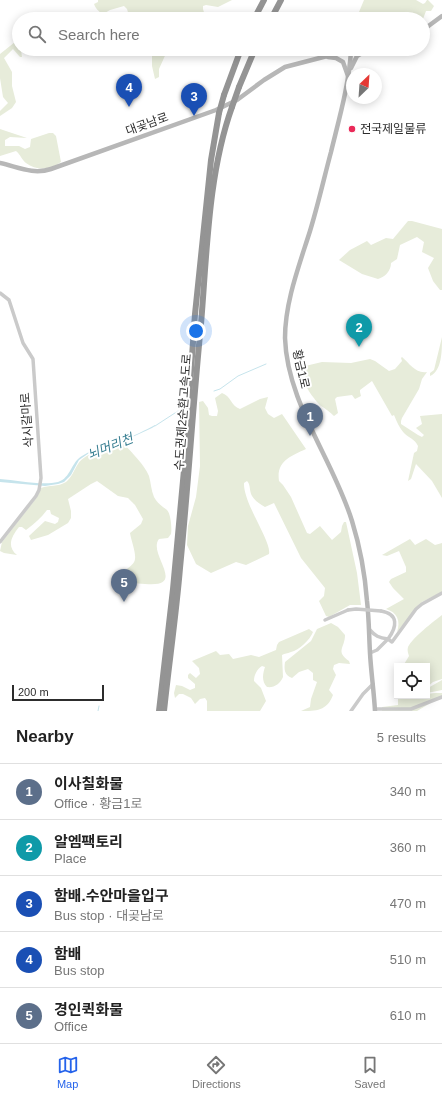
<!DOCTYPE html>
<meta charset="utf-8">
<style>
:root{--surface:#fff;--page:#f6f6f6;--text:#222;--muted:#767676;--line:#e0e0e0;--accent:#2563eb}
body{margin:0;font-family:Arial,"Noto Sans KR",sans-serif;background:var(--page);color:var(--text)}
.controls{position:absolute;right:12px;bottom:12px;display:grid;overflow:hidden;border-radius:0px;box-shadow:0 2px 10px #0003}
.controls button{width:36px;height:36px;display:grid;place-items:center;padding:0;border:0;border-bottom:1px solid var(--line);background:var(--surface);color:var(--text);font:20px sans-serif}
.compass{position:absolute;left:346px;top:68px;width:36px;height:36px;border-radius:50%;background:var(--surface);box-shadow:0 2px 10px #0003;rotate:25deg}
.scale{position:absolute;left:12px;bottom:10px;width:92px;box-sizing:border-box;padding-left:4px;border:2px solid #2d2d2d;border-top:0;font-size:11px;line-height:14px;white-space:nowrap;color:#2d2d2d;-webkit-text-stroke:3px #fff;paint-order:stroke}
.you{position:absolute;left:196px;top:331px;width:14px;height:14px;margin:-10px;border:3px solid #fff;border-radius:50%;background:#1a73e8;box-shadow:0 0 0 6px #1a73e833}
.badge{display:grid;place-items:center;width:26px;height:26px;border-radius:50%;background:var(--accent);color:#fff;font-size:13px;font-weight:700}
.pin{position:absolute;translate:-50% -33px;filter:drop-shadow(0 1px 2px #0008)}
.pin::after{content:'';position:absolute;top:21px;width:14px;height:12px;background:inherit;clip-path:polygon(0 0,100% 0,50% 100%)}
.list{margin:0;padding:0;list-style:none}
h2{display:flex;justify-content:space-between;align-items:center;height:52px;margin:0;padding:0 16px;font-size:17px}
h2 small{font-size:13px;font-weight:400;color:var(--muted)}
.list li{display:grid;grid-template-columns:26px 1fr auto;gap:12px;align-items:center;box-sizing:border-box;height:56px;padding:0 16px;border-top:1px solid var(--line)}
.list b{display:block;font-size:15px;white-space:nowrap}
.list p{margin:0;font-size:13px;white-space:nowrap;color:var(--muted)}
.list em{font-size:13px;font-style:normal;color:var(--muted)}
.icon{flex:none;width:22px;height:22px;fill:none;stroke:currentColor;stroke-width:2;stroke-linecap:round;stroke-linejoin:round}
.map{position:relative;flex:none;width:442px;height:711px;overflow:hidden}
.search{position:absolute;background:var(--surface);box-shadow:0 2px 10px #0003;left:12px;right:12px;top:12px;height:44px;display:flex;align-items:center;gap:10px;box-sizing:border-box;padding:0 14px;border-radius:22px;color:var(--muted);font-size:15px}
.sheet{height:332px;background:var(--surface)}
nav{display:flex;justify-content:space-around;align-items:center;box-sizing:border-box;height:56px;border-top:1px solid var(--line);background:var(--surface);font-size:11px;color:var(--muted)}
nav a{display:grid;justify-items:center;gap:2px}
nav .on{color:var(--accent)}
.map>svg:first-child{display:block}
.green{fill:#e7ecda}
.water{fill:#c6e4ec}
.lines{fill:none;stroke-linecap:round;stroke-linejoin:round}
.stream{stroke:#c6e4ec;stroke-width:1}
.street{stroke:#cacaca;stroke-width:3.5}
.secondary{stroke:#b7b7b7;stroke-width:4.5}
.highway{stroke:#949494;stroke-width:6}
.street-bridge{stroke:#cacaca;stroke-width:3.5}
.highway-bridge{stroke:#949494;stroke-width:6}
.poi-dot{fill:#ea2a59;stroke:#fff;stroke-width:1.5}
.labels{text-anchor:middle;stroke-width:4;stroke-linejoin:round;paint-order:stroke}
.street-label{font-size:12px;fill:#2d2d2d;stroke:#fff}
.poi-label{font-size:12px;fill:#2d2d2d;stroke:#fff;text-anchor:start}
.water-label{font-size:13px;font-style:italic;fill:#397f92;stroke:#fff}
</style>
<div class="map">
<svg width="442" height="711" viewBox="0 0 442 711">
<rect width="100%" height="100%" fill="#fff"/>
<!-- green -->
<g class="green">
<path d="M98,0H232L218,7L206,5L203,6V9L206,19H130L127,9L124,6L110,10L103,14C98,11 96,9 94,4L98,2Z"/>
<path d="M364,0H416L423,4L425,3L427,0H428L434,6L431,11H426L423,19H374C369,13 364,16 359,12Z"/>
<path d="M15,42L21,50L22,57H20L13,49L4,58L12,72V86L16,102L12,108L0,116V111L8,103L3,97L0,78V54Z"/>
<path d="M152,49H168L159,69V77L155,79L152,66Z"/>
<path d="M0,129L27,138L10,137L5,140V146H19L25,149L30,147L31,139L49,133H53L56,136L61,162C50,170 37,171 26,163C22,160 20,154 16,151L0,156Z"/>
<path d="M408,221H412L442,229V290H440L433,281L428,268L434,258L422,252L424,242L417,237L400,245L397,259L391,263C391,271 385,277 378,279L362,274L339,260L350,250L367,241L371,245L386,238L393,239Z"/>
<path d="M442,337C442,351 442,371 430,376V373L434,370Z"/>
<path d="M402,357C410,364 416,374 427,372L422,379L419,389L402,418L401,421V424L418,435L422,437L424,435L416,428L422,424L420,416L442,414V498L432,481L416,464L411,479L408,481L414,453L417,451L418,446C415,439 409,438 404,433C399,427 397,422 394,415L392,416L372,381L360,390V392L361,396L355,399L352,395L337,397L335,399L338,413L334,416C330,412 326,409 321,406C317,403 305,387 304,381L306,378L301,367L322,362L351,363L370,359L375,361L389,371L395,369L402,361L401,358Z"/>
<path d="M222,393C231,396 231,406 240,409L260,399L268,397L265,408L268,414L274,418L282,414L306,449C291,456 276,461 279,481L283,485L291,497L307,533L310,534L320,526L332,540L341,532L342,526L344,522H346L357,573L361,605H350L329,617L326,616L319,601L324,596L325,588L301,558L274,503L265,507C260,504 255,501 252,496C249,491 251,485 247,481L244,483C243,503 272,542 269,554L246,565L236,562L211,573L196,564L187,545L188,526L196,497L200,466L199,402L203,401L208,408L209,415L212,416H217L218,411L215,398Z"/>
<path d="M121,444H124C132,453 144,464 149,476C151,483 151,490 154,497C157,503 162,506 167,510C171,514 172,529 171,534L168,538L159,539C147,554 189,588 145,584C136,583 128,584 120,580C123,568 134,567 135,559C136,552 131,540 130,533L141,524L143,519L135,505L128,498L118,496L97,481L91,484L68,499L71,511V518L68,523L48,535L31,540L29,536L45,521L55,524L58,522L59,518L51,514L50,510H47C41,518 34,524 26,530L22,527H19C12,536 6,546 17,555L4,553L0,551L2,542L37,497L41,488C49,485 58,487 66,482C72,477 74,470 78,464C86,452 109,447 121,444Z"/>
<path d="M410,539L415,545L426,539L435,545L442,543V592L422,602L397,632C401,621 397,612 386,609L404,599L393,588L389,582L391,579L406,572V567L399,551L387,556L382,555Z"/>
<path d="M442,615V679L433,682L427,687V666H403L409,656C408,653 407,650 408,647C412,638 434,621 442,615Z"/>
<path d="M331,623L338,627L345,635C345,648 335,651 349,661L350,664L339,663L334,665L333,669L336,675L329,690L333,695C327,711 316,711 301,711L310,707L311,699L317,682L313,680V673L308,669L299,672L292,678C284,675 284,669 285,662L311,641L317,629Z"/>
<path d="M309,629L313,632C310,640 299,650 291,652C287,654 285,653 282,655L283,677C280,684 274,688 267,687C261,681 263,673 265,667L262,666C257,669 254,675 254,681L261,688L266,701L260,711H207V701L205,698L200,699L195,704L191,698L183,694H179L175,698L174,693L176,685L182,686L190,690L195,688V684L188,678V675L190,673L196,678L200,674L199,668L192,661L216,651L220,655L229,654L233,659L251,655L259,657L276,650L277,645L279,642Z"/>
<path d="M442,680V690L427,693L428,688Z"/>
<path d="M435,693H442V698L434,701L417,711H382V707L398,705V696H401L404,699L427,696V694Z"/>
</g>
<!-- water -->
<path class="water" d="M155,425V426L152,428L126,440L92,451L79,460L71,475L64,482L58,484L45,486L0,482V479C17,480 42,486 58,482C71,478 71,462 82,456C96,447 109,444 124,439C135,436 145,430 155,425Z"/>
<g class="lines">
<!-- stream -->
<g class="stream">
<path d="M214,391L220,389L238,376L266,364"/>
<path d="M155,426L178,411"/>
<path d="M98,711L99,706"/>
</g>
<!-- street -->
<g class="street">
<path d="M0,293L9,300L23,343L33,359L41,478L39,490L36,496L0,542"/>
<path d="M325,620L348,610"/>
<path d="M369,629C375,636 379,638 388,639C397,627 399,614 381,611"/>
<path d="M370,653L377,650L388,639L392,642L416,609L422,604L442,593"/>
<path d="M375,709H411L442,697"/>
<path d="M351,711L363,694L373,684"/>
</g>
<!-- secondary -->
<g class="secondary">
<path d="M423,30L442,16"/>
<path d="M351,51C349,85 339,119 331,152C324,178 318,205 310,231C299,266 285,302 285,338C287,403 333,459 352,521C360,547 365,574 367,601C369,618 369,636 370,653C371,672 374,692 375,711"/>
<path d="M328,57L336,58L343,62L348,76"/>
<path d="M351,68L357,56L369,49"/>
<path d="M0,163C18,167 33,175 51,169L216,110L237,100L264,80L285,67L335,54L361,49"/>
</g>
<!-- highway -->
<g class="highway">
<path d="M254,19L264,0"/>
<path d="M271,19L281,0"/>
<path d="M239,87L255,49"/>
<path d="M224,95L241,49"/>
<path d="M159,711L173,589L184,470L195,314L211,160L219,113"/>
<path d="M164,711C169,663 176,616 180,568C188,487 193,405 201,324C207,253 208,174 232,107"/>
</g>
<!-- street-bridge -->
<path class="street-bridge" d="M348,610L356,609L381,611"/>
<!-- highway-bridge -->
<g class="highway-bridge">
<path d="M232,107L239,87"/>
<path d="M219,113L224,95"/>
</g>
</g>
<!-- markers -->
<circle class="poi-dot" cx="352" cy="129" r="4"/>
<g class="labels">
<!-- street labels -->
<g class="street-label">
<text transform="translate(147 124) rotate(-20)" y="4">대곶남로</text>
<text transform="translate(301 369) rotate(77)" y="4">황금1로</text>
<text transform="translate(183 412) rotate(-86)" y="4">수도권제2순환고속도로</text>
<text transform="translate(27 420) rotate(-94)" y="4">삭시갈마로</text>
</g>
<!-- poi labels -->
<g class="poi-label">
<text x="360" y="133">전국제일물류</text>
</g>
<!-- water labels -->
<g class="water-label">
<text transform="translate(110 446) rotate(-22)" y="5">뇌머리천</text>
</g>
</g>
</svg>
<div class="controls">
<button><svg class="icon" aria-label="locate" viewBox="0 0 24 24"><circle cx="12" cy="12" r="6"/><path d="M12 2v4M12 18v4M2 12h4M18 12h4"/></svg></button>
</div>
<svg class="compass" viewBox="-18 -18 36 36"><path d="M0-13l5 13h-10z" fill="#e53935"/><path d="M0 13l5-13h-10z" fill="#767676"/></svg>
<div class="scale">200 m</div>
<div class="you"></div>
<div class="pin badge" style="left:310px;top:436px;background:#5c6f8a">1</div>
<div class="pin badge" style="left:359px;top:347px;background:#0f9aa8">2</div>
<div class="pin badge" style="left:194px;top:116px;background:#1a4fb4">3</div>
<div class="pin badge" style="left:129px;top:107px;background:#1a4fb4">4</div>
<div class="pin badge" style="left:124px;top:602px;background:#5c6f8a">5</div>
<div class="search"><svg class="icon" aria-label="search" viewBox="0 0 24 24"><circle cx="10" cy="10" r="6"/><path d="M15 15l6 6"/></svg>Search here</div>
</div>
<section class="sheet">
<h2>Nearby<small>5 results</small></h2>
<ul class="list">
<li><span class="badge" style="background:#5c6f8a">1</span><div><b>이사칠화물</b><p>Office · 황금1로</p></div><em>340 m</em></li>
<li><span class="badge" style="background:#0f9aa8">2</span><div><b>알엠팩토리</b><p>Place</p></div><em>360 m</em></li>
<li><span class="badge" style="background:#1a4fb4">3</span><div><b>함배.수안마을입구</b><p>Bus stop · 대곶남로</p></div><em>470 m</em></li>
<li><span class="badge" style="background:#1a4fb4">4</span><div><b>함배</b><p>Bus stop</p></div><em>510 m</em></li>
<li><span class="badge" style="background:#5c6f8a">5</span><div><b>경인퀵화물</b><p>Office</p></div><em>610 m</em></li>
</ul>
</section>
<nav>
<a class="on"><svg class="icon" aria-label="map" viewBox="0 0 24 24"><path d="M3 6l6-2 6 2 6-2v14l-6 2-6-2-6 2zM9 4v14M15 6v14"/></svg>Map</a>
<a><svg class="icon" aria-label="directions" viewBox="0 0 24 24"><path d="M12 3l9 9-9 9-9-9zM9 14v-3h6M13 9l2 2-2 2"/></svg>Directions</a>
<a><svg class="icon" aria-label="saved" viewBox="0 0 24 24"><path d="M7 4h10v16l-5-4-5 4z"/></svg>Saved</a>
</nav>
